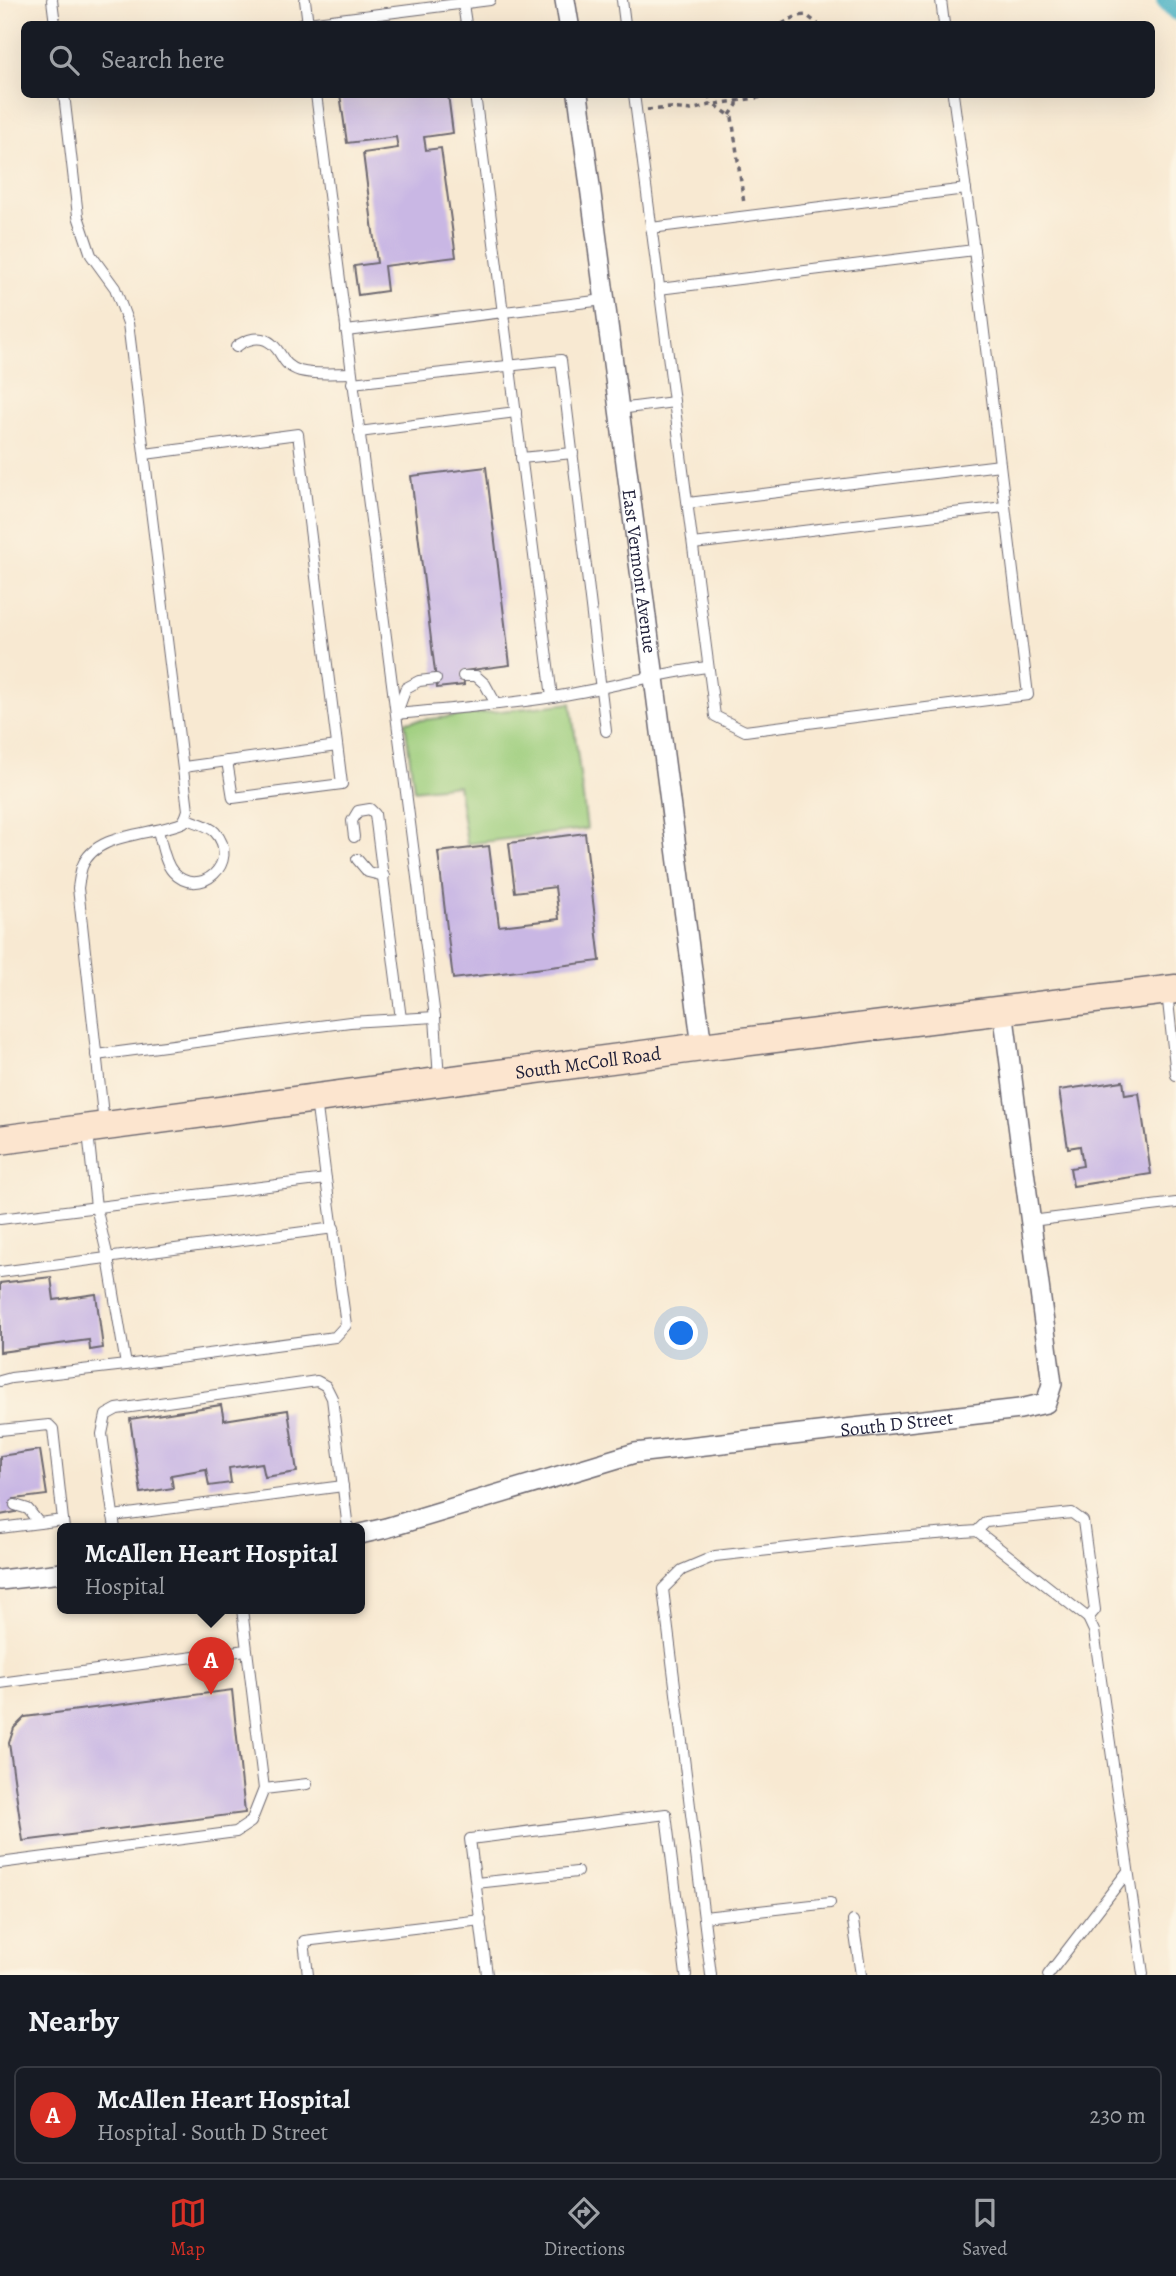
<!DOCTYPE html>
<meta charset="utf-8">
<style>
:root{--surface:#171b24;--page:#242831;--text:#f1f3f6;--muted:#9ea1a6;--line:#363941;--accent:#d93025}
body{margin:0;font-family:Alegreya,serif;background:var(--page);color:var(--text)}
.you{position:absolute;left:682px;top:1334px;width:24px;height:24px;margin:-18px;border:5px solid #fff;border-radius:50%;background:#1a73e8;box-shadow:0 0 0 10px #1a73e833}
.badge{display:grid;place-items:center;width:46px;height:46px;border-radius:50%;background:var(--accent);color:#fff;font-size:23px;font-weight:700}
.pin{position:absolute;translate:-50% -58px;filter:drop-shadow(0 2px 4px #0008)}
.pin::after{content:'';position:absolute;top:37px;width:24px;height:21px;background:inherit;clip-path:polygon(0 0,100% 0,50% 100%)}
.popup{position:absolute;left:57px;top:1523px;width:308px;height:91px;box-sizing:border-box;display:grid;place-content:center;border-radius:10px;background:var(--surface);filter:drop-shadow(0 2px 5px #0005);font-size:23px;white-space:nowrap;color:var(--muted)}
.popup b{font-size:26px;color:var(--text)}
.popup::after{content:'';position:absolute;left:50%;top:100%;margin-left:-14px;border:14px solid transparent;border-top-color:var(--surface)}
.list{margin:0;padding:0;list-style:none}
h2{display:flex;justify-content:space-between;align-items:center;height:91px;margin:0;padding:0 28px;font-size:30px}
h2 small{font-size:23px;font-weight:400;color:var(--muted)}
.list li{display:grid;grid-template-columns:46px 1fr auto;gap:21px;align-items:center;box-sizing:border-box;height:98px;margin:0 14px 14px;padding:0 14px;border:2px solid var(--line);border-radius:10px}
.list b{display:block;font-size:26px;white-space:nowrap}
.list p{margin:0;font-size:23px;white-space:nowrap;color:var(--muted)}
.list em{font-size:23px;font-style:normal;color:var(--muted)}
.icon{flex:none;width:38px;height:38px;fill:none;stroke:currentColor;stroke-width:2;stroke-linecap:round;stroke-linejoin:round}
.map{position:relative;flex:none;width:1176px;height:1975px;overflow:hidden}
.search{position:absolute;background:var(--surface);box-shadow:0 7px 28px #0002;left:21px;right:21px;top:21px;height:77px;display:flex;align-items:center;gap:18px;box-sizing:border-box;padding:0 24px;border-radius:10px;color:var(--muted);font-size:26px}
.sheet{height:203px;background:var(--surface)}
nav{display:flex;justify-content:space-around;align-items:center;box-sizing:border-box;height:98px;border-top:2px solid var(--line);background:var(--surface);font-size:19px;color:var(--muted)}
nav a{display:grid;justify-items:center;gap:4px}
nav .on{color:var(--accent)}
.map>svg:first-child{display:block}
.green{fill:#9ccd7c;stroke:#5f785c;stroke-width:2}
.lines{fill:none;stroke-linecap:round;stroke-linejoin:round}
.canal{stroke:#45afc3;stroke-width:18}
.building{fill:#c9b7e4}
.lane-casing{stroke:#6d6870;stroke-width:12}
.street-casing{stroke:#6d6870;stroke-width:22}
.secondary-casing{stroke:#6d6870;stroke-width:31}
.path{stroke:#6d6870;stroke-width:3.5;stroke-dasharray:5 5;stroke-linecap:butt}
.lane{stroke:#fff;stroke-width:10}
.street{stroke:#fff;stroke-width:19}
.secondary{stroke:#fce5cf;stroke-width:28}
.labels{text-anchor:middle;stroke-width:5;stroke-linejoin:round;paint-order:stroke}
.street-label{font-size:19px;fill:#22223b;stroke:#fcf5e5}
</style>
<div class="map">
<svg width="1176" height="1975" viewBox="0 0 1176 1975">
<rect width="100%" height="100%" fill="#fcf5e5"/>
<filter id="ink" filterUnits="userSpaceOnUse"><feTurbulence type="fractalNoise" baseFrequency=".0143" numOctaves="2"/><feDisplacementMap in="SourceGraphic" scale="14" xChannelSelector="R" yChannelSelector="G"/><feConvolveMatrix kernelMatrix="1 2 1 2 8 2 1 2 1" color-interpolation-filters="sRGB"/></filter>
<filter id="wash" filterUnits="userSpaceOnUse"><feTurbulence type="fractalNoise" baseFrequency=".00686" numOctaves="4" result="noise"/><feDisplacementMap in="SourceGraphic" scale="28" xChannelSelector="R" yChannelSelector="G"/><feGaussianBlur stdDeviation="1.57" result="paint"/><feColorMatrix in="noise" values="0 0 0 0 0 0 0 0 0 0 0 0 0 0 0 0 0 1.4 0 .05"/><feComposite in="paint" operator="in"/></filter>
<g filter="url(#wash)">
<rect width="100%" height="100%" fill="#f8e9d2"/>
<!-- green -->
<path class="green" d="M571,703L587,829L467,844L458,785L414,790L405,722Z"/>
<g class="lines">
<!-- canal -->
<path class="canal" d="M1165,0L1176,12"/>
</g>
<g id="blocks">
<!-- building -->
<g class="building">
<path d="M340,94H448L453,133L424,137L426,150L441,148L456,257L384,266L387,291L358,295L354,266L377,263L363,153L398,148L396,137L347,143Z"/>
<path d="M486,467L510,665L463,671L464,685L437,688L411,476Z"/>
<path d="M585,833L600,961L453,979L438,852L489,846L499,926L559,919L555,887L515,892L509,843Z"/>
<path d="M1123,1081L1125,1095L1139,1093L1151,1174L1073,1186L1070,1168L1083,1166L1080,1146L1068,1148L1059,1090Z"/>
<path d="M51,1277L54,1300L96,1294L103,1348L90,1350L89,1340L0,1352V1283Z"/>
<path d="M221,1405L224,1420L288,1410L297,1472L265,1477L262,1463L229,1468L231,1483L209,1486L206,1469L171,1475L173,1488L141,1493L130,1419Z"/>
<path d="M40,1450L47,1495L14,1499L16,1512L0,1515V1456Z"/>
<path d="M232,1690L245,1813L23,1841L9,1743L14,1728L25,1717Z"/>
</g>
</g>
</g>
<g filter="url(#ink)">
<use href="#blocks" fill-opacity="0" stroke="#6d6870" stroke-width="2"/>
<g class="lines">
<defs>
<g id="lane">
<path d="M52,0L55,24"/>
<path d="M305,0L308,24"/>
<path d="M622,0L625,24"/>
<path d="M941,0L944,24"/>
<path d="M463,4L466,24"/>
<path d="M300,24L490,0"/>
<path d="M64,94L78,216L91,255L115,288L128,323L188,810L184,822C154,836 95,831 82,867C80,873 79,882 78,888L104,1124"/>
<path d="M316,94L435,1017L439,1080"/>
<path d="M475,94L552,697"/>
<path d="M634,94L715,716L745,731L1028,695L974,250L953,94"/>
<path d="M651,228L966,189"/>
<path d="M659,289L974,250"/>
<path d="M346,331L604,300"/>
<path d="M236,347C246,339 261,334 272,344C284,354 281,365 300,371C315,375 335,373 351,373"/>
<path d="M352,383L561,360L606,731"/>
<path d="M619,409L674,402"/>
<path d="M359,432L516,412"/>
<path d="M145,454L298,434L342,784L233,798L227,761"/>
<path d="M521,458L573,453"/>
<path d="M688,503L1000,465"/>
<path d="M693,544L1004,507"/>
<path d="M463,676H476L485,684L496,704"/>
<path d="M398,710L406,688L419,681L436,679"/>
<path d="M397,714C449,709 501,705 553,697C605,689 655,674 707,667"/>
<path d="M184,767L337,746"/>
<path d="M158,831C162,844 164,862 173,872C199,901 242,862 215,832C208,825 194,822 185,818"/>
<path d="M354,837L352,821L358,811L370,809L375,814L401,1019"/>
<path d="M357,859L368,872L384,876"/>
<path d="M1167,992L1176,1075"/>
<path d="M96,1055L350,1022L435,1017"/>
<path d="M0,1219L326,1179L316,1100"/>
<path d="M1031,1221L1176,1203"/>
<path d="M0,1272L334,1228"/>
<path d="M126,1365L335,1337L346,1325L326,1179"/>
<path d="M0,1381L11,1378L126,1365L108,1258L96,1207L88,1132"/>
<path d="M0,1430L49,1425L53,1429L64,1529"/>
<path d="M15,1505L28,1509L39,1523"/>
<path d="M113,1516L343,1486"/>
<path d="M0,1528L63,1520"/>
<path d="M115,1529L102,1434L106,1415L117,1409L317,1381L326,1386L332,1398L348,1529"/>
<path d="M242,1609L264,1789"/>
<path d="M1088,1618L1094,1631L1143,1974"/>
<path d="M0,1683L246,1650"/>
<path d="M0,1863L236,1832L251,1822L264,1789L307,1784"/>
<path d="M476,1883L577,1872"/>
<path d="M704,1917L830,1903"/>
<path d="M853,1921L861,1975"/>
<path d="M308,1975L304,1941L481,1920"/>
<path d="M487,1975L470,1839L666,1814L686,1975"/>
<path d="M711,1975L663,1589L682,1570L715,1556L870,1539L977,1531L986,1522L1072,1513L1083,1521L1095,1610L1088,1618L977,1531"/>
<path d="M1048,1975L1128,1871"/>
</g>
<g id="street">
<path d="M565,0L569,24"/>
<path id="s1" d="M578,94L702,1047"/>
<path id="s2" d="M360,1534L386,1528L635,1453L1020,1409L1046,1403L1052,1384L1003,1010"/>
<path d="M0,1580L62,1573"/>
</g>
<g id="secondary">
<path id="s3" d="M0,1140L702,1047L1176,989"/>
</g>
</defs>
<!-- lane casing -->
<use href="#lane" class="lane-casing"/>
<!-- street casing -->
<use href="#street" class="street-casing"/>
<!-- secondary casing -->
<use href="#secondary" class="secondary-casing"/>
<!-- path -->
<g class="path">
<path d="M782,24L797,16L806,15L818,24"/>
<path d="M709,94L711,105"/>
<path d="M716,104L783,94"/>
<path d="M647,110L670,108L691,110L714,104L732,117L744,204"/>
<path d="M730,115L737,105V102"/>
</g>
<!-- lane -->
<use href="#lane" class="lane"/>
<!-- street -->
<use href="#street" class="street"/>
<!-- secondary -->
<use href="#secondary" class="secondary"/>
</g>
</g>
<g class="labels">
<!-- street labels -->
<g class="street-label">
<text dy="7" stroke="none"><textPath href="#s1" startOffset="481">East Vermont Avenue</textPath></text>
<text dy="7" stroke="none"><textPath href="#s3" startOffset="593">South McColl Road</textPath></text>
<text dy="7" stroke="none"><textPath href="#s2" startOffset="550">South D Street</textPath></text>
</g>
</g>
</svg>
<div class="you"></div>
<div class="pin badge" style="left:211px;top:1695px">A</div>
<div class="popup"><b>McAllen Heart Hospital</b>Hospital</div>
<div class="search"><svg class="icon" aria-label="search" viewBox="0 0 24 24"><circle cx="10" cy="10" r="6"/><path d="M15 15l6 6"/></svg>Search here</div>
</div>
<section class="sheet">
<h2>Nearby<small></small></h2>
<ul class="list">
<li><span class="badge">A</span><div><b>McAllen Heart Hospital</b><p>Hospital · South D Street</p></div><em>230 m</em></li>
</ul>
</section>
<nav>
<a class="on"><svg class="icon" aria-label="map" viewBox="0 0 24 24"><path d="M3 6l6-2 6 2 6-2v14l-6 2-6-2-6 2zM9 4v14M15 6v14"/></svg>Map</a>
<a><svg class="icon" aria-label="directions" viewBox="0 0 24 24"><path d="M12 3l9 9-9 9-9-9zM9 14v-3h6M13 9l2 2-2 2"/></svg>Directions</a>
<a><svg class="icon" aria-label="saved" viewBox="0 0 24 24"><path d="M7 4h10v16l-5-4-5 4z"/></svg>Saved</a>
</nav>
